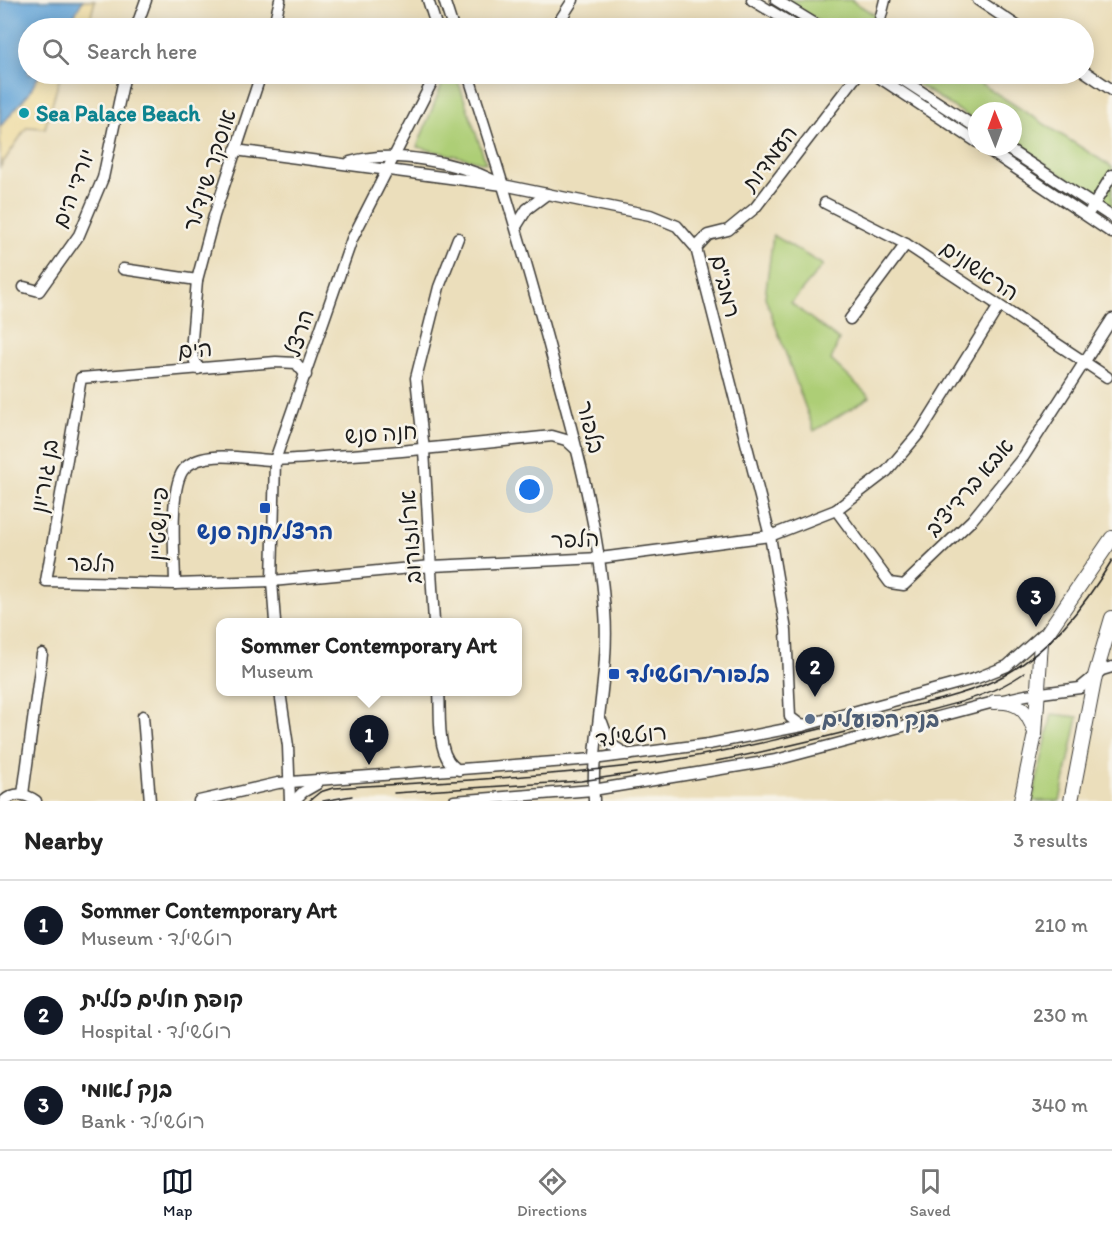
<!DOCTYPE html>
<meta charset="utf-8">
<style>
:root{--surface:#fff;--page:#f6f6f6;--text:#222;--muted:#767676;--line:#e0e0e0;--accent:#111827}
body{margin:0;font-family:Itim,"Playpen Sans Hebrew",sans-serif;background:var(--page);color:var(--text)}
.compass{position:absolute;left:968px;top:102px;width:54px;height:54px;border-radius:50%;background:var(--surface);box-shadow:0 3px 15px #0003;rotate:359deg}
.you{position:absolute;left:530px;top:490px;width:21px;height:21px;margin:-15px;border:4px solid #fff;border-radius:50%;background:#1a73e8;box-shadow:0 0 0 9px #1a73e833}
.badge{display:grid;place-items:center;width:39px;height:39px;border-radius:50%;background:var(--accent);color:#fff;font-size:20px;font-weight:700}
.pin{position:absolute;translate:-50% -50px;filter:drop-shadow(0 2px 3px #0008)}
.pin::after{content:'';position:absolute;top:32px;width:21px;height:18px;background:inherit;clip-path:polygon(0 0,100% 0,50% 100%)}
.popup{position:absolute;left:216px;top:618px;width:306px;height:78px;box-sizing:border-box;display:grid;place-content:center;border-radius:12px;background:var(--surface);filter:drop-shadow(0 2px 4px #0005);font-size:20px;white-space:nowrap;color:var(--muted)}
.popup b{font-size:22px;color:var(--text)}
.popup::after{content:'';position:absolute;left:50%;top:100%;margin-left:-12px;border:12px solid transparent;border-top-color:var(--surface)}
.list{margin:0;padding:0;list-style:none}
h2{display:flex;justify-content:space-between;align-items:center;height:78px;margin:0;padding:0 24px;font-size:26px}
h2 small{font-size:20px;font-weight:400;color:var(--muted)}
.list li{display:grid;grid-template-columns:39px 1fr auto;gap:18px;align-items:center;box-sizing:border-box;height:90px;padding:0 24px;border-top:2px solid var(--line)}
.list b{display:block;font-size:22px;white-space:nowrap}
.list p{margin:0;font-size:20px;white-space:nowrap;color:var(--muted)}
.list em{font-size:20px;font-style:normal;color:var(--muted)}
.icon{flex:none;width:33px;height:33px;fill:none;stroke:currentColor;stroke-width:2;stroke-linecap:round;stroke-linejoin:round}
.map{position:relative;flex:none;width:1112px;height:801px;overflow:hidden}
.search{position:absolute;background:var(--surface);box-shadow:0 3px 15px #0003;left:18px;right:18px;top:18px;height:66px;display:flex;align-items:center;gap:15px;box-sizing:border-box;padding:0 21px;border-radius:33px;color:var(--muted);font-size:22px}
.sheet{height:348px;background:var(--surface)}
nav{display:flex;justify-content:space-around;align-items:center;box-sizing:border-box;height:84px;border-top:2px solid var(--line);background:var(--surface);font-size:16px;color:var(--muted)}
nav a{display:grid;justify-items:center;gap:3px}
nav .on{color:var(--accent)}
.map>svg:first-child{display:block}
.green{fill:#adce76;stroke:#647549;stroke-width:1.5}
.sand{fill:#eeda9e;stroke:#857b5d;stroke-width:1.5}
.water{fill:#65a5d8;stroke:#40607a;stroke-width:1.5}
.lines{fill:none;stroke-linecap:round;stroke-linejoin:round}
.minor-casing{stroke:#3b3934;stroke-width:13}
.major-casing{stroke:#3b3934;stroke-width:16}
.minor{stroke:#fff;stroke-width:10}
.major{stroke:#fff;stroke-width:14}
.tram{stroke:#1c1c1c;stroke-width:1.5}
.culture-dot{fill:#0f9aa8;stroke:#f7f3e8;stroke-width:2}
.transit-dot{fill:#1a4fb4;stroke:#f7f3e8;stroke-width:2}
.service-dot{fill:#5c6f8a;stroke:#f7f3e8;stroke-width:2}
.labels{text-anchor:middle;stroke-width:5;stroke-linejoin:round;paint-order:stroke}
.culture-label{font-size:22px;font-weight:bold;fill:#0d838f;stroke:#f7f3e8;text-anchor:start}
.street-label{font-size:22px;fill:#1c1c1c;stroke:#f7f3e8}
.transit-label{font-size:22px;font-weight:bold;fill:#164399;stroke:#f7f3e8}
.service-label{font-size:22px;font-weight:bold;fill:#4e5e75;stroke:#f7f3e8;text-anchor:start}
</style>
<div class="map">
<svg width="1112" height="801" viewBox="0 0 1112 801">
<rect width="100%" height="100%" fill="#f7f3e8"/>
<filter id="ink" filterUnits="userSpaceOnUse"><feTurbulence type="fractalNoise" baseFrequency=".0167" numOctaves="2"/><feDisplacementMap in="SourceGraphic" scale="12" xChannelSelector="R" yChannelSelector="G"/><feConvolveMatrix kernelMatrix="1 2 1 2 8 2 1 2 1" color-interpolation-filters="sRGB"/></filter>
<filter id="wash" filterUnits="userSpaceOnUse"><feTurbulence type="fractalNoise" baseFrequency=".008" numOctaves="4" result="noise"/><feDisplacementMap in="SourceGraphic" scale="24" xChannelSelector="R" yChannelSelector="G"/><feGaussianBlur stdDeviation="1.35" result="paint"/><feColorMatrix in="noise" values="0 0 0 0 0 0 0 0 0 0 0 0 0 0 0 0 0 1.4 0 .05"/><feComposite in="paint" operator="in"/></filter>
<g filter="url(#wash)">
<rect width="100%" height="100%" fill="#ebdebb"/>
<!-- green -->
<g class="green">
<path d="M783,0H851L896,28H829Z"/>
<path d="M901,74H966L1112,167V207L1013,144V111H977V122Z"/>
<path d="M456,75L486,163L417,147L445,77Z"/>
<path d="M773,235L823,265L791,303L839,340L831,360L870,397L814,431L765,297Z"/>
<path d="M1052,714L1078,717L1060,801H1032Z"/>
</g>
<!-- sand -->
<g class="sand">
<path d="M48,0H95L88,28H40Z"/>
<path d="M28,74H61L45,128L27,127L0,167V99Z"/>
</g>
<!-- water -->
<path class="water" d="M0,0H83L67,28H28V74H40L29,93L0,127Z"/>
</g>
<g filter="url(#ink)">
<g class="lines">
<defs>
<g id="minor">
<path d="M428,0L437,28"/>
<path d="M444,0L453,28"/>
<path d="M752,0L799,28"/>
<path d="M776,0L822,28"/>
<path d="M978,0L1020,28"/>
<path d="M136,28L146,0"/>
<path d="M273,28L280,0"/>
<path d="M555,28L573,0"/>
<path d="M878,28L885,0"/>
<path d="M1084,71L1112,90"/>
<path d="M468,74C500,173 530,273 557,375C578,452 599,530 605,611C610,675 591,737 594,801"/>
<path d="M874,74L977,142"/>
<path d="M894,74L977,128"/>
<path d="M984,147L1112,233"/>
<path d="M1005,147L1112,217"/>
<path d="M235,150L503,185L650,215L677,226L696,248L770,536L786,630L790,717L802,726"/>
<path d="M350,162C392,149 456,162 495,181"/>
<path d="M825,203L906,244L1107,377"/>
<path d="M1090,211L1112,175"/>
<path d="M517,225L527,209L547,194"/>
<path d="M696,248L708,235L728,230L755,208L858,74"/>
<path d="M123,269L197,280L214,216L261,74"/>
<path d="M197,280L191,351L198,369"/>
<path d="M24,287L39,291L79,235L103,178L125,74"/>
<path d="M850,319L906,244"/>
<path d="M306,375L296,363L276,362L81,378L46,581L175,584L272,581L432,566L600,558L770,536L836,510L887,471L921,431L999,306"/>
<path d="M836,510L890,583L904,585L972,520L1024,456L1112,319"/>
<path d="M175,584C175,559 168,485 185,468C204,449 247,459 270,460C297,460 325,456 352,455C419,450 485,443 552,436L566,440L577,450"/>
<path d="M275,622L272,581L275,460L352,239L436,74"/>
<path d="M434,622L424,450L416,378L439,287L458,238"/>
<path d="M280,692L288,746L290,801"/>
<path d="M439,692C441,715 435,759 459,770"/>
<path d="M143,716L150,801"/>
<path d="M602,722L610,744L628,755"/>
<path d="M23,794L42,654"/>
<path d="M4,801C14,792 25,793 36,801"/>
<path d="M199,801L278,783L593,759L709,744L802,726L977,678L1007,666L1043,634"/>
<path d="M294,801L303,792L317,784"/>
<path d="M454,801L593,790L776,760L994,702L1026,695L1080,688L1102,670L1112,667"/>
</g>
<g id="major">
<path d="M994,702C1016,700 1027,709 1034,730"/>
<path d="M1021,801L1035,734L1041,642L1112,538"/>
<path d="M1071,801L1095,676L1112,618"/>
</g>
</defs>
<!-- minor casing -->
<use href="#minor" class="minor-casing"/>
<!-- major casing -->
<use href="#major" class="major-casing"/>
<!-- minor -->
<use href="#minor" class="minor"/>
<!-- major -->
<use href="#major" class="major"/>
<!-- tram -->
<g class="tram">
<path d="M716,761C780,749 842,733 904,717C945,706 989,698 1024,673"/>
<path d="M394,793L581,781L636,773"/>
<path d="M309,801L320,792L333,788C444,781 557,777 667,761C738,750 806,733 875,715C917,704 966,697 1005,675C1050,650 1086,604 1112,560"/>
<path d="M323,801L352,796"/>
</g>
</g>
</g>
<!-- markers -->
<circle class="culture-dot" cx="24" cy="113" r="6"/>
<g class="transit-dot">
<rect x="259" y="502" width="12" height="12" rx="3"/>
<rect x="608" y="668" width="12" height="12" rx="3"/>
</g>
<circle class="service-dot" cx="810" cy="719" r="6"/>
<g class="labels">
<!-- culture labels -->
<g class="culture-label">
<text x="36" y="121">Sea Palace Beach</text>
</g>
<!-- street labels -->
<g class="street-label">
<text transform="translate(769 158) rotate(-53)" y="8">העמדות</text>
<text transform="translate(209 170) rotate(-72)" y="8">אוסקר שינדלר</text>
<text transform="translate(73 188) rotate(-69)" y="8">יורדי הים</text>
<text transform="translate(980 270) rotate(34)" y="8">הראשונים</text>
<text transform="translate(726 286) rotate(76)" y="8">רמב"ם</text>
<text transform="translate(299 333) rotate(-72)" y="8">הרצל</text>
<text transform="translate(195 349) rotate(-4)" y="8">הים</text>
<text transform="translate(591 427) rotate(76)" y="8">בלפור</text>
<text transform="translate(381 433) rotate(-4)" y="8">חנה סנש</text>
<text transform="translate(44 476) rotate(-80)" y="8">בן גוריון</text>
<text transform="translate(969 487) rotate(-49)" y="8">אבא ברדיצ'ב</text>
<text transform="translate(158 524) rotate(-87)" y="8">פיינשטיין</text>
<text transform="translate(410 537) rotate(-94)" y="8">ארלוזורוב</text>
<text transform="translate(575 539) rotate(-3)" y="8">הלפר</text>
<text transform="translate(91 563) rotate(1)" y="8">הלפר</text>
<text transform="translate(631 735) rotate(-6)" y="8">רוטשילד</text>
</g>
<!-- transit labels -->
<g class="transit-label">
<text x="265" y="539">הרצל/חנה סנש</text>
<text x="626" y="682" text-anchor="start">בלפור/רוטשילד</text>
</g>
<!-- service labels -->
<g class="service-label">
<text x="822" y="727">בנק הפועלים</text>
</g>
</g>
</svg>
<svg class="compass" viewBox="-18 -18 36 36"><path d="M0-13l5 13h-10z" fill="#e53935"/><path d="M0 13l5-13h-10z" fill="#767676"/></svg>
<div class="you"></div>
<div class="pin badge" style="left:369px;top:765px">1</div>
<div class="popup"><b>Sommer Contemporary Art</b>Museum</div>
<div class="pin badge" style="left:815px;top:697px">2</div>
<div class="pin badge" style="left:1036px;top:627px">3</div>
<div class="search"><svg class="icon" aria-label="search" viewBox="0 0 24 24"><circle cx="10" cy="10" r="6"/><path d="M15 15l6 6"/></svg>Search here</div>
</div>
<section class="sheet">
<h2>Nearby<small>3 results</small></h2>
<ul class="list">
<li><span class="badge">1</span><div><b>Sommer Contemporary Art</b><p>Museum · רוטשילד</p></div><em>210 m</em></li>
<li><span class="badge">2</span><div><b>קופת חולים כללית</b><p>Hospital · רוטשילד</p></div><em>230 m</em></li>
<li><span class="badge">3</span><div><b>בנק לאומי</b><p>Bank · רוטשילד</p></div><em>340 m</em></li>
</ul>
</section>
<nav>
<a class="on"><svg class="icon" aria-label="map" viewBox="0 0 24 24"><path d="M3 6l6-2 6 2 6-2v14l-6 2-6-2-6 2zM9 4v14M15 6v14"/></svg>Map</a>
<a><svg class="icon" aria-label="directions" viewBox="0 0 24 24"><path d="M12 3l9 9-9 9-9-9zM9 14v-3h6M13 9l2 2-2 2"/></svg>Directions</a>
<a><svg class="icon" aria-label="saved" viewBox="0 0 24 24"><path d="M7 4h10v16l-5-4-5 4z"/></svg>Saved</a>
</nav>
